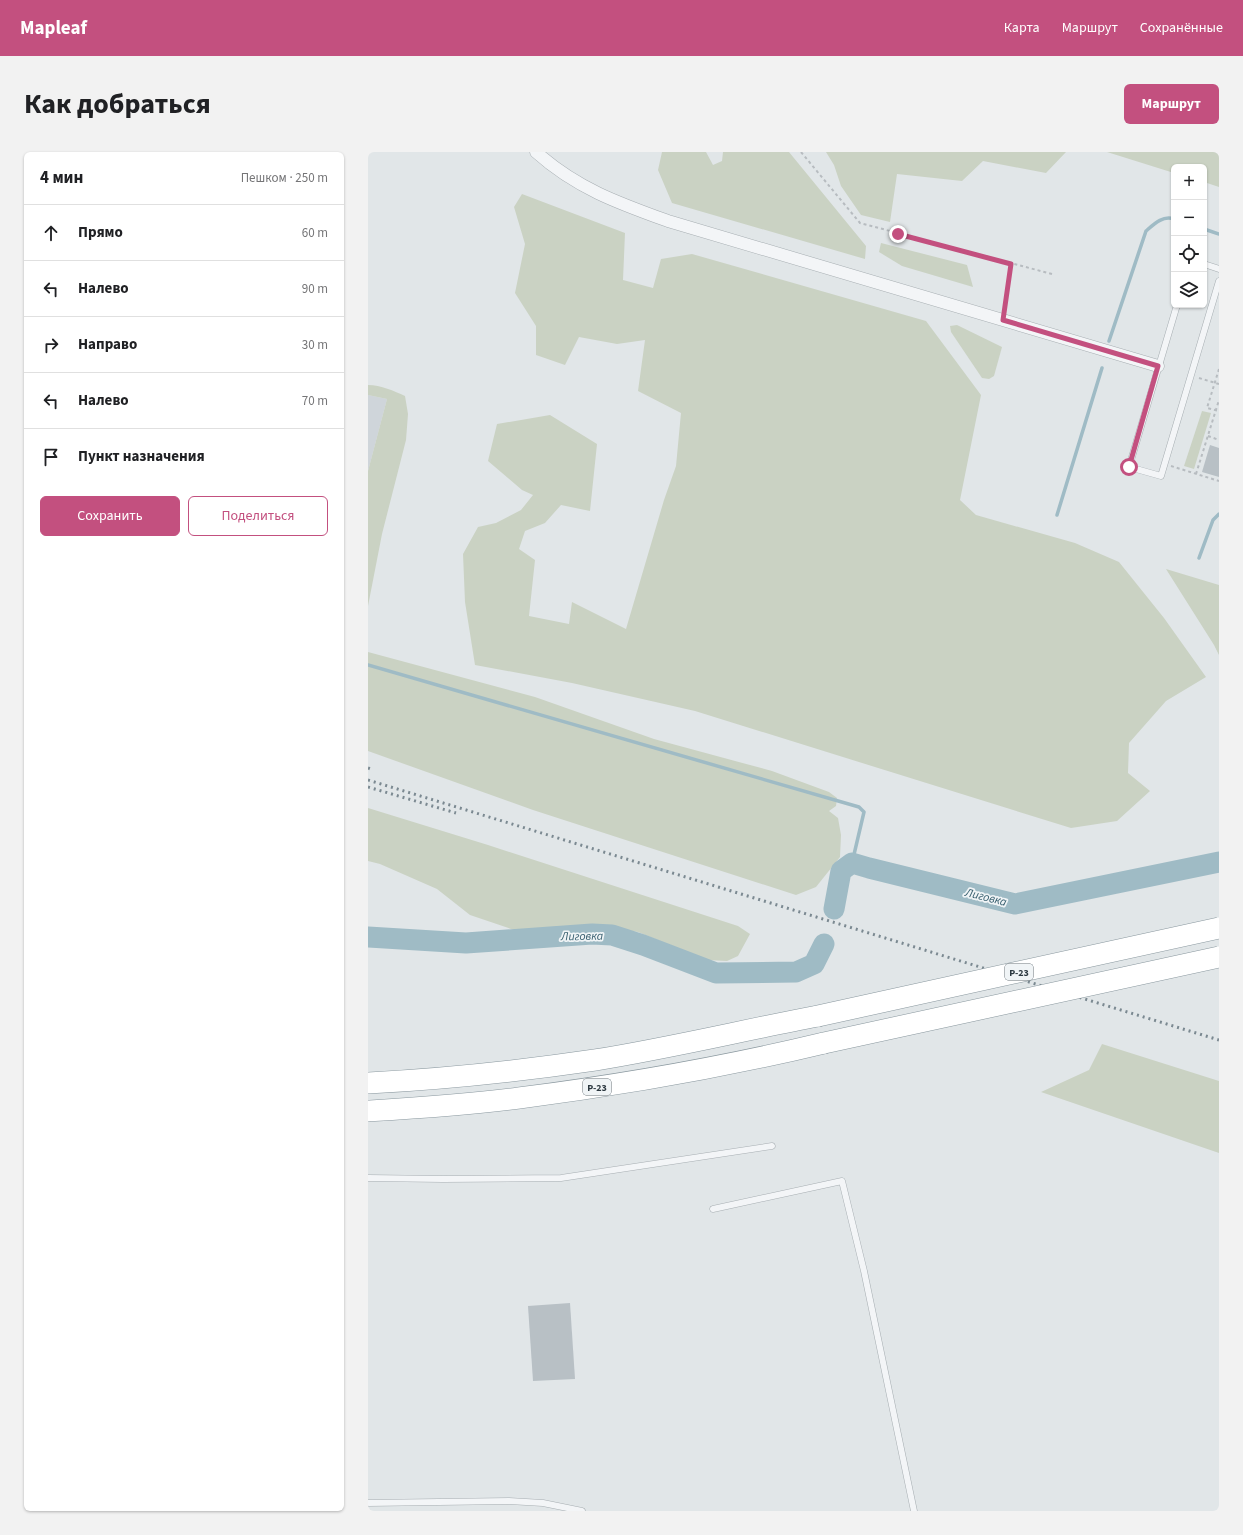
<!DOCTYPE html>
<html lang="ru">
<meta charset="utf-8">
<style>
:root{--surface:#fff;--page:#f2f2f2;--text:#202124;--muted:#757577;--line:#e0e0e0;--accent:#c3507f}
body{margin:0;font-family:"Source Sans 3",sans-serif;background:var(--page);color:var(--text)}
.controls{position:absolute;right:12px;top:12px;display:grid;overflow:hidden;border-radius:6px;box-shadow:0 1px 3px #0004}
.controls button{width:36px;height:36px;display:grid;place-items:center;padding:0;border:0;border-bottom:1px solid var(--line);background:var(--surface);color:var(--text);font:20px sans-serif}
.stop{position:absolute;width:12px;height:12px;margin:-9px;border:3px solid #c3507f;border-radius:50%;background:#fff}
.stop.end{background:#c3507f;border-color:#fff;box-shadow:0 1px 4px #0008}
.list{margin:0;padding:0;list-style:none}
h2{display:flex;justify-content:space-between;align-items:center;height:52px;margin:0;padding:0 16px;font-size:17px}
h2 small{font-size:13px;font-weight:400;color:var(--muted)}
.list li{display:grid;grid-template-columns:26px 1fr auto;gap:12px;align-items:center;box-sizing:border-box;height:56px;padding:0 16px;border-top:1px solid var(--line)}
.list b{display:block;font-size:15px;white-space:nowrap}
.list em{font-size:13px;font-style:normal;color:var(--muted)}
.actions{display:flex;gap:8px;padding:12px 16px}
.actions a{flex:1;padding:9px 0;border:1px solid var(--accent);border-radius:6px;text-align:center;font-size:14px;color:var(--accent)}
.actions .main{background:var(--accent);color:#fff}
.icon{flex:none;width:22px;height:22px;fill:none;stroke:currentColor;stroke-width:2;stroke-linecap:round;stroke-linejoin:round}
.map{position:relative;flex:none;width:851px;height:1359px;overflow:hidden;border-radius:6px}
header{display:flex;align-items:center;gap:24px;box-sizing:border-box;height:56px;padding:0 20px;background:var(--accent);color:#fff}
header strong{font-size:19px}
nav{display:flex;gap:22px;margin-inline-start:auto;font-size:14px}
.intro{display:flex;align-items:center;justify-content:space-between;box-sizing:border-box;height:96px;padding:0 24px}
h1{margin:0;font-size:28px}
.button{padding:10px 18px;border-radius:6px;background:var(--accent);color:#fff;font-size:14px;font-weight:700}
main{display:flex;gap:24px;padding:0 24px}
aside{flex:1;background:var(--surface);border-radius:6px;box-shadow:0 1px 3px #0004}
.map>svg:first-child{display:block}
.built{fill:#cfd5da}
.green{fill:#cad2c3}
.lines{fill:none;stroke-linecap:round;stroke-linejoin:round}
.stream{stroke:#9fbbc5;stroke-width:3.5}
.river{stroke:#9fbbc5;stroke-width:21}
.building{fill:#b8c0c5}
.service-casing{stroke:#a7aeb2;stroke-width:7}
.minor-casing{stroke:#a7aeb2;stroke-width:13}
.trunk-casing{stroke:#89979e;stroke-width:22}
.path{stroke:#b7bcc0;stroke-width:2;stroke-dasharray:3 3;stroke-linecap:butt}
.service{stroke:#f3f5f7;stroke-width:6}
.minor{stroke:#f3f5f7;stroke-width:12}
.trunk{stroke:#fff;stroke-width:21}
.rail{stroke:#7b8991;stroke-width:3;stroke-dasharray:2 4;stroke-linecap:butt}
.trunk-bridge-casing{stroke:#89979e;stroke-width:22;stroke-linecap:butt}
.trunk-bridge{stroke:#fff;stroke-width:21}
.route{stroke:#c3507f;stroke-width:5}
.labels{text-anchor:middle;stroke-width:3.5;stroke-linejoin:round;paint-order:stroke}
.shield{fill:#f0f4f6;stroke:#667076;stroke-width:1}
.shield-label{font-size:10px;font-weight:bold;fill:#2b373f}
.water-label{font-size:12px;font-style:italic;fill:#385f6f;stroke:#f0f4f6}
</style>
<header>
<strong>Mapleaf</strong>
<nav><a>Карта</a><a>Маршрут</a><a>Сохранённые</a></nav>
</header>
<div class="intro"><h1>Как добраться</h1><a class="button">Маршрут</a></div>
<main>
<aside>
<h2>4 мин<small>Пешком · 250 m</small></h2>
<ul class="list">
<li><svg class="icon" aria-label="ahead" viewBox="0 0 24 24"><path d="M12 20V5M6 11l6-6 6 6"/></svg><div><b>Прямо</b></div><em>60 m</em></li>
<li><svg class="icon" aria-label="left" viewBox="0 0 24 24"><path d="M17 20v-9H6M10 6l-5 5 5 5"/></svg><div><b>Налево</b></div><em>90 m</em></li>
<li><svg class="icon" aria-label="right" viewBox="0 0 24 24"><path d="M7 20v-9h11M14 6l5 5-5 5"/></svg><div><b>Направо</b></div><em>30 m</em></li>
<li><svg class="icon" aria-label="left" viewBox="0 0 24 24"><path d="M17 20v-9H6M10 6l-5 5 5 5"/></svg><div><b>Налево</b></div><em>70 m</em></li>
<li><svg class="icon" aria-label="arrive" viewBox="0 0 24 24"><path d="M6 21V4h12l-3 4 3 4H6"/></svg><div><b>Пункт назначения</b></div></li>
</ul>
<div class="actions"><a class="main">Сохранить</a><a>Поделиться</a></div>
</aside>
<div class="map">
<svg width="851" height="1359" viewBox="0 0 851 1359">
<rect width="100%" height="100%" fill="#e1e6e8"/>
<!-- built -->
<path class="built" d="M0,243L19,247L0,319Z"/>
<!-- green -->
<g class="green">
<path d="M294,0H338L345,13L354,9L355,0H421L498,94L497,107L304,51L290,18Z"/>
<path d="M458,0H698L678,21L615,9L594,29L529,22L522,70L493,63L473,34L466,13Z"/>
<path d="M739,0H851V35L836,30V15H806V21Z"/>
<path d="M154,42L257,81L255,128L285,136L293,107L324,102L558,169L613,243L592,348L608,363L707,391L751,410L796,466L838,525L798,549L761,591L760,621L782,639L749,669L703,676L327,559L204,531L107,513L97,450L95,402L110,375L128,371L153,358L165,343L154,338L120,309L129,272L182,263L229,292L222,359L193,353L177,371L157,379L151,397L167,408L161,464L201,472L204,450L258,477L296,348L308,314L313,261L270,239L277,188L249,192L211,185L197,213L168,203V174L147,141L157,92L146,55Z"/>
<path d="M513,91L599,113L605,135L534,114L511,100Z"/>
<path d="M589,173L634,195L626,224L621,227L614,226L583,180L582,174Z"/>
<path d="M0,233C13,233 26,239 37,244L40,262L38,288L14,382L0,454V319L19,247L0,243Z"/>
<path d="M834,259L843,261L826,317L816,314Z"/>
<path d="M798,417L851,433V503L846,493Z"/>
<path d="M0,500L167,545L286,587L404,619L461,640L469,646L468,654L461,659L470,666L473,683L472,705L448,735L428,743L165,658L0,599Z"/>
<path d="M0,656L120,693L370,774L382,782L370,804L359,809L339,808L270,780L236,775L155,781L102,763L69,737L12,712L0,709Z"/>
<path d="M734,892L851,929V1001L673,940L721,918Z"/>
</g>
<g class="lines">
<!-- stream -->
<g class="stream">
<path d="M836,77L851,82"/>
<path d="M741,189L778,79C786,72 795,63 806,67"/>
<path d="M689,363L734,216"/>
<path d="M831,406L845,368L851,362"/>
<path d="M0,513L491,655L496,660L484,711"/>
</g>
<!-- river -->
<g class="river">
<path d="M466,757L473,719L484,711L501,716L647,752L851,710"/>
<path d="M0,785L98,791L224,782L244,783L275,793L348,821L428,820L446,812L456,792"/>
</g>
</g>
<!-- building -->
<g class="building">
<path d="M842,293L851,296V325L834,320Z"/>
<path d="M202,1151L207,1227L165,1229L160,1154Z"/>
</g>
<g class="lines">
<defs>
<g id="service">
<path d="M836,112L851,117"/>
<path d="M809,153L761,315L793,324L851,129"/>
<path d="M0,1026L75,1027L193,1026L404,994"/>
<path d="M345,1057L474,1029L496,1119L546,1359"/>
<path d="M0,1351L141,1349L175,1351L214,1359"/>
</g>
<path id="minor" d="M168,0C208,36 250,51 300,69L790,214"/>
<g id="trunk">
<path d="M0,931C76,927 152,919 227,908C302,896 376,878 450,864"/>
<path d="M0,959C50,956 101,953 151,946C253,933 356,915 456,891"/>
</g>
</defs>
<!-- service casing -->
<use href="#service" class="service-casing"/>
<!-- minor casing -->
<use href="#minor" class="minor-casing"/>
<!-- trunk casing -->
<use href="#trunk" class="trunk-casing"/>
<!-- path -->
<g class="path">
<path d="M433,0L492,71L684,122"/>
<path d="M637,157L643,112"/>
<path d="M851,217L839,256L851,259"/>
<path d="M831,226L851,232"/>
<path d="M840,284L851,288"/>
<path d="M803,314L851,329"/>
<path d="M828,322L851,248"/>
</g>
<!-- service -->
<use href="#service" class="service"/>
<!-- minor -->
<use href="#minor" class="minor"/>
<!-- trunk -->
<use href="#trunk" class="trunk"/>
<!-- rail -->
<g class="rail">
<path d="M0,616L5,618"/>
<path d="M0,628L851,888"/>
<path d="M0,635L88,661"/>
</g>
<defs>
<g id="trunk-bridge">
<path d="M450,864L851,776"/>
<path d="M456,891L851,805"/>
</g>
</defs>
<!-- trunk-bridge casing -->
<use href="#trunk-bridge" class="trunk-bridge-casing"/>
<!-- trunk-bridge -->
<use href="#trunk-bridge" class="trunk-bridge"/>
</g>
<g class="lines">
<!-- route -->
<path class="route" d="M530,82L643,112L635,168L790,214L761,315"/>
</g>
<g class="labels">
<!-- shield labels -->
<g class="shield">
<rect x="637" y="812" width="28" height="16" rx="3"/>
<rect x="215" y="927" width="28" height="16" rx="3"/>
</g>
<g class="shield-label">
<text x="651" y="824">Р-23</text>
<text x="229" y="939">Р-23</text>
</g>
<!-- water labels -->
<g class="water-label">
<text transform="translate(618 745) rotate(14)" y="4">Лиговка</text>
<text transform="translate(214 784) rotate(-1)" y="4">Лиговка</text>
</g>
</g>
</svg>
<div class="controls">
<button>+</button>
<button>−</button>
<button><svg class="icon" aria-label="locate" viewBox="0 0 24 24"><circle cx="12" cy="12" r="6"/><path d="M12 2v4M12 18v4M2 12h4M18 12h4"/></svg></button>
<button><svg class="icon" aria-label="layers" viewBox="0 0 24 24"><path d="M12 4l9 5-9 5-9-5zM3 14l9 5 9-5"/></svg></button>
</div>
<div class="stop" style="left:761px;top:315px"></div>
<div class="stop end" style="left:530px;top:82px"></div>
</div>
</main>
